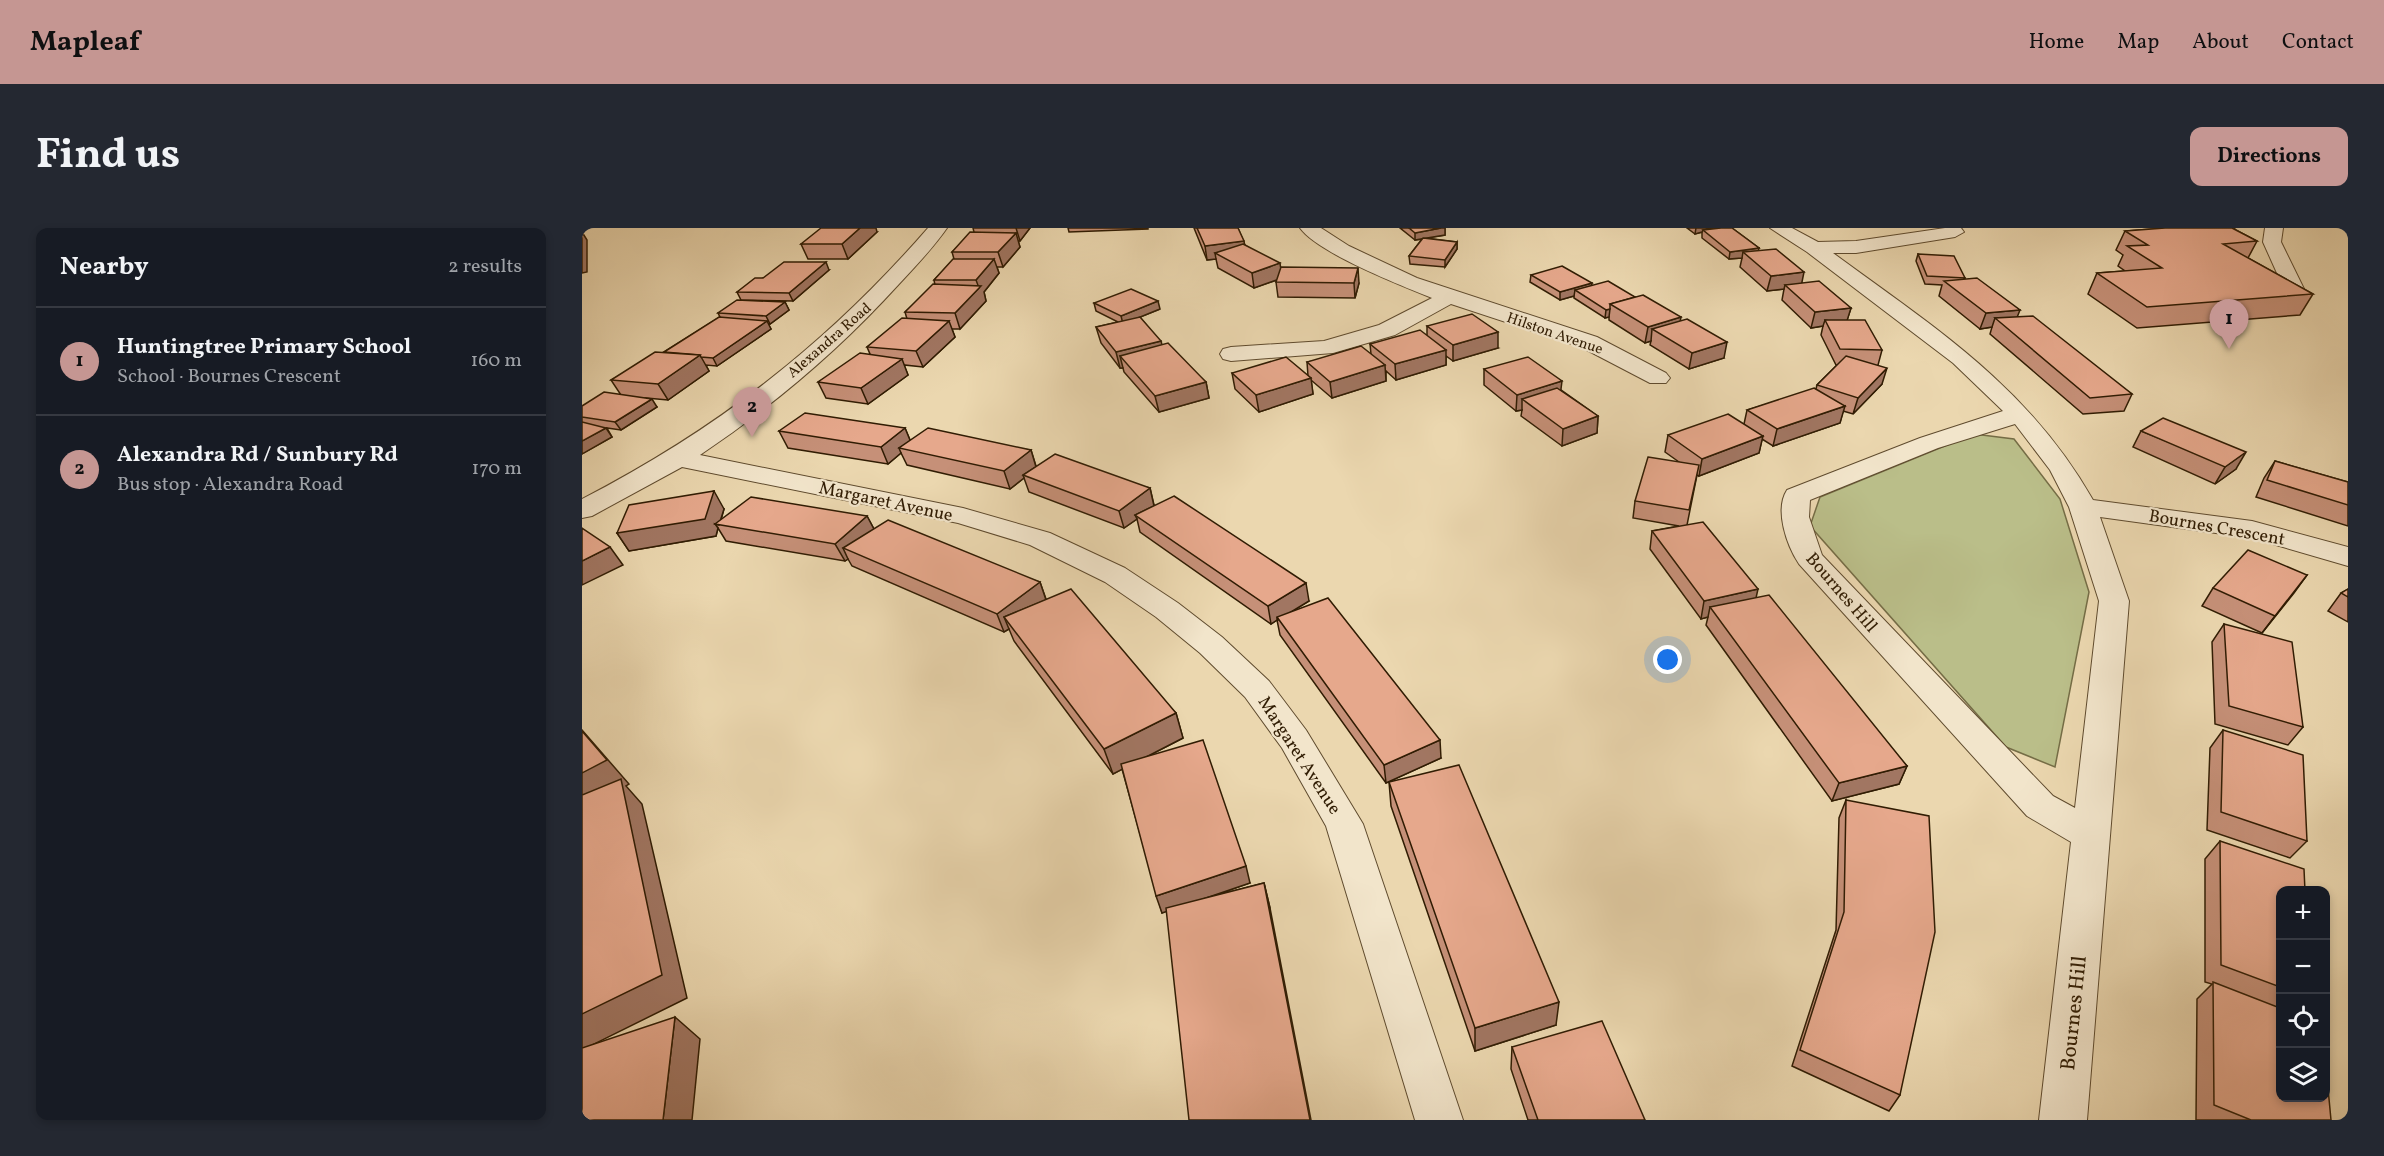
<!DOCTYPE html>
<meta charset="utf-8">
<style>
:root{--surface:#171b24;--page:#242831;--text:#f1f3f6;--muted:#9ea1a6;--line:#363941;--accent:#c59692}
body{margin:0;font-family:Vollkorn,serif;background:var(--page);color:var(--text)}
.controls{position:absolute;right:18px;bottom:18px;display:grid;overflow:hidden;border-radius:12px;box-shadow:0 3px 9px #0003}
.controls button{width:54px;height:54px;display:grid;place-items:center;padding:0;border:0;border-bottom:2px solid var(--line);background:var(--surface);color:var(--text);font:30px sans-serif}
.you{position:absolute;left:1086px;top:432px;width:21px;height:21px;margin:-15px;border:4px solid #fff;border-radius:50%;background:#1a73e8;box-shadow:0 0 0 9px #1a73e833}
.badge{display:grid;place-items:center;width:39px;height:39px;border-radius:50%;background:var(--accent);color:#111;font-size:20px;font-weight:700}
.pin{position:absolute;translate:-50% -50px;filter:drop-shadow(0 2px 3px #0008)}
.pin::after{content:'';position:absolute;top:32px;width:21px;height:18px;background:inherit;clip-path:polygon(0 0,100% 0,50% 100%)}
.list{margin:0;padding:0;list-style:none}
h2{display:flex;justify-content:space-between;align-items:center;height:78px;margin:0;padding:0 24px;font-size:26px}
h2 small{font-size:20px;font-weight:400;color:var(--muted)}
.list li{display:grid;grid-template-columns:39px 1fr auto;gap:18px;align-items:center;box-sizing:border-box;height:108px;padding:0 24px;border-top:2px solid var(--line)}
.list b{display:block;font-size:22px;white-space:nowrap}
.list p{margin:0;font-size:20px;white-space:nowrap;color:var(--muted)}
.list em{font-size:20px;font-style:normal;color:var(--muted)}
.icon{flex:none;width:33px;height:33px;fill:none;stroke:currentColor;stroke-width:2;stroke-linecap:round;stroke-linejoin:round}
.map{position:relative;flex:none;width:1766px;height:892px;overflow:hidden;border-radius:12px}
header{display:flex;align-items:center;gap:36px;box-sizing:border-box;height:84px;padding:0 30px;background:var(--accent);color:#111}
header strong{font-size:28px}
nav{display:flex;gap:33px;margin-inline-start:auto;font-size:21px}
.intro{display:flex;align-items:center;justify-content:space-between;box-sizing:border-box;height:144px;padding:0 36px}
h1{margin:0;font-size:42px}
.button{padding:15px 27px;border-radius:12px;background:var(--accent);color:#111;font-size:21px;font-weight:700}
main{display:flex;gap:36px;padding:0 36px}
aside{flex:1;background:var(--surface);border-radius:12px;box-shadow:0 3px 9px #0003}
.map>svg:first-child{display:block}
.green{fill:#babe89;stroke:#756d46;stroke-width:1.5}
.lines{fill:none;stroke-linecap:round;stroke-linejoin:round}
.minor-casing{stroke:#5f4b2e;stroke-width:2}
.minor{fill:#f2e5cb;fill-rule:evenodd}
.wall{fill:#c69078;stroke:#301c03;stroke-width:1.5}
.shaded-wall{fill:#a17662;stroke:#301c03;stroke-width:1.5}
.building{fill:#e6a88c;stroke:#301c03;stroke-width:1.5}
.labels{text-anchor:middle;stroke-width:4.5;stroke-linejoin:round;paint-order:stroke}
.far-street-label{font-size:15px;fill:#301c03;stroke:#f2e5cb}
.street-label{font-size:18px;fill:#301c03;stroke:#f2e5cb}
.near-street-label{font-size:21px;fill:#301c03;stroke:#f2e5cb}
</style>
<header>
<strong>Mapleaf</strong>
<nav><a>Home</a><a>Map</a><a>About</a><a>Contact</a></nav>
</header>
<div class="intro"><h1>Find us</h1><a class="button">Directions</a></div>
<main>
<aside>
<h2>Nearby<small>2 results</small></h2>
<ul class="list">
<li><span class="badge">1</span><div><b>Huntingtree Primary School</b><p>School · Bournes Crescent</p></div><em>160 m</em></li>
<li><span class="badge">2</span><div><b>Alexandra Rd / Sunbury Rd</b><p>Bus stop · Alexandra Road</p></div><em>170 m</em></li>
</ul>
</aside>
<div class="map">
<svg width="1766" height="892" viewBox="0 0 1766 892">
<rect width="100%" height="100%" fill="#ebd7af"/>
<filter id="stains"><feTurbulence type="fractalNoise" baseFrequency=".00333" numOctaves="4"/><feColorMatrix values="0 0 0 0 .2 0 0 0 0 .09 0 0 0 0 .02 0 0 0 .5 -.17"/></filter>
<radialGradient id="worn" r=".72"><stop offset=".6" stop-color="#630" stop-opacity="0"/><stop offset="1" stop-color="#630" stop-opacity=".3"/></radialGradient>
<!-- green -->
<path class="green" d="M1392,206L1432,211L1478,271L1507,364L1473,539L1424,519L1228,298L1238,269Z"/>
<g class="lines">
<defs>
<g id="minor">
<path d="M346,0H365C351,20 334,38 317,56C258,121 191,178 118,227L381,280L468,305L543,340L596,375L640,409L687,453L724,502L781,596L881,892H833L744,598L700,520L663,469L618,425L574,389L523,354L448,317L376,295L100,239L10,288L0,290V271C136,201 246,115 346,0Z"/>
<path d="M718,0H739L767,18L835,50L1015,109L1084,145L1088,150L1084,155H1068L999,119L869,76L813,107L751,125L649,133L641,131L638,126L641,121L649,119L742,113L797,97L850,70C820,58 736,25 718,0Z"/>
<path d="M1188,0H1210L1236,14L1274,13L1363,0H1379L1382,4L1373,9L1274,25H1251C1353,100 1446,158 1511,272L1670,293L1766,319V338L1670,310L1518,289L1547,373L1505,892H1457L1489,614L1445,588L1217,336C1205,318 1192,282 1205,262L1338,210L1421,183L1371,135L1225,24ZM1433,196L1468,242L1487,279L1517,373L1493,580L1471,568L1240,327L1227,289L1228,272L1356,220Z"/>
<path d="M1683,0H1701L1699,14L1723,63L1720,67H1706L1703,63L1681,14Z"/>
</g>
</defs>
<!-- minor casing -->
<use href="#minor" class="minor-casing"/>
<!-- minor -->
<use href="#minor" class="minor"/>
</g>
<!-- wall -->
<g class="wall">
<path d="M391,0H448L438,13H436L438,19L421,39H415L417,45L402,64L404,73L378,101H370L373,109L341,139L322,137L326,147L286,176L244,170L236,154L288,126L285,119L325,91L323,84L353,57L352,52L372,31L370,24L392,4Z"/>
<path d="M486,0H566V1L487,4Z"/>
<path d="M612,0H656L663,17L699,41L777,55L773,70L696,69L694,54L695,52L672,60L636,40L634,31L625,32Z"/>
<path d="M818,0H863V7L843,10L875,14V21L863,39L828,36L827,28L840,11L833,12Z"/>
<path d="M1105,0H1150L1177,20L1176,22L1220,55L1269,80L1265,92L1300,122L1296,137L1300,156L1271,186L1261,183L1258,195L1191,218L1180,211L1177,225L1117,248L1115,247L1105,297L1174,370L1325,538L1317,556L1250,573L1124,397L1126,389L1119,391L1068,321L1070,303L1097,298L1051,290L1053,273L1097,234L1083,224L1086,207L1162,196L1165,182L1234,161L1235,157L1255,137H1254L1239,107L1241,98L1229,100L1200,72L1202,61L1185,63L1158,39L1160,30L1147,31L1120,10V4L1113,6Z"/>
<path d="M1583,0H1653L1652,1L1675,13L1666,30L1731,66L1718,87L1555,100L1506,66L1515,45L1543,43L1536,38L1541,27L1534,22L1543,3Z"/>
<path d="M295,4L266,31H226L219,16Z"/>
<path d="M1336,26L1383,50L1382,51L1436,89L1550,166L1542,183L1501,186L1408,106L1410,99L1398,101L1357,68L1360,57L1343,56L1334,33Z"/>
<path d="M247,42L211,73L159,72L155,64L181,50Z"/>
<path d="M949,47L1010,58L1053,69L1098,93L1142,130L1107,141L1068,117L1069,113L1063,115L1027,92V89L1023,90L992,70V68L978,72L948,54Z"/>
<path d="M203,74L207,82L188,96H186L189,101L135,138L124,137L127,143L86,172L64,170L75,179L39,202L25,200L30,209L0,226V178L39,167L29,152L82,124L138,89L136,85Z"/>
<path d="M512,75L578,81L558,89L580,117L624,154L627,170L577,184L542,144L541,140H538L519,115L514,99L536,94L514,83Z"/>
<path d="M845,98L916,120L871,133L864,128V137L814,152L804,143V153L750,170L729,152L731,166L677,184L653,161L650,145L726,148L725,134L789,126L788,116L845,107Z"/>
<path d="M902,141L979,162L1016,188L1015,205L980,218L939,188L940,182L934,183L902,157Z"/>
<path d="M323,200L328,212L449,222L454,238L568,260L572,277L727,373L708,384L859,530L804,555L698,407L695,392L689,396L558,304L555,291L542,300L447,264L442,250L428,261L325,237L319,225L306,236L206,220L197,203Z"/>
<path d="M1559,203L1654,241L1633,256L1551,219Z"/>
<path d="M1693,233L1766,254V298L1674,269L1682,250Z"/>
<path d="M142,281L139,292L285,288L292,301L458,354L464,371L594,485L601,510L564,529L668,655L628,669L682,655L688,680L584,683L580,685L540,541L531,546L432,413L427,401L422,404L270,338L266,331L263,333L144,313L136,300L134,308L47,323L35,305Z"/>
<path d="M1725,347L1680,405L1620,378L1631,360Z"/>
<path d="M1766,361V394L1746,383L1759,365Z"/>
<path d="M1642,396L1721,499L1706,517L1633,496L1630,414Z"/>
<path d="M1641,502L1725,613L1708,630L1625,602L1628,520Z"/>
<path d="M807,554L974,797L893,823L809,578Z"/>
<path d="M1264,572L1318,867L1307,883L1210,838L1254,702L1257,590Z"/>
<path d="M1638,613L1698,663V870L1749,892H1614L1615,771L1630,756L1623,754V631Z"/>
<path d="M930,819L1063,892H946L929,841Z"/>
</g>
<!-- shaded-wall -->
<g class="shaded-wall">
<path d="M278,0H294L295,4L266,31L260,16Z"/>
<path d="M434,0H448L438,13Z"/>
<path d="M859,0H863V7L833,12V5Z"/>
<path d="M1114,0H1138L1121,2L1120,4L1113,6Z"/>
<path d="M0,4L5,12V44L0,45Z"/>
<path d="M434,5L438,19L421,39L416,24Z"/>
<path d="M662,13L664,27L633,25L634,31L625,32L623,18Z"/>
<path d="M875,14V21L863,39V32Z"/>
<path d="M1177,20L1175,27L1161,24L1160,30L1147,31L1148,24Z"/>
<path d="M412,31L417,45L402,64L404,73L378,101L373,85L397,60L394,52Z"/>
<path d="M244,34L247,42L211,73L207,65Z"/>
<path d="M698,35L700,50L672,60L670,45Z"/>
<path d="M776,40L777,55L773,70L772,55Z"/>
<path d="M1222,44L1219,59L1203,57L1202,61L1185,63L1189,48Z"/>
<path d="M1010,55L1009,63L993,62L992,68L978,72V64Z"/>
<path d="M576,73L578,81L541,96L539,88Z"/>
<path d="M203,74L207,82L188,96L184,88Z"/>
<path d="M1269,80L1264,96L1243,92L1241,98L1229,100L1233,84Z"/>
<path d="M1028,81L1027,89L1023,90L1024,82Z"/>
<path d="M1438,82L1432,97L1413,90L1410,99L1398,101L1404,85Z"/>
<path d="M1099,89L1096,105L1070,101L1069,113L1063,115L1066,99Z"/>
<path d="M185,93L189,101L135,138L131,130Z"/>
<path d="M367,93L373,109L341,139L334,123Z"/>
<path d="M916,104V120L871,133V117Z"/>
<path d="M579,113L583,129L538,128L541,140H538L534,124Z"/>
<path d="M1145,114L1142,130L1107,141L1110,125Z"/>
<path d="M864,122V137L814,152L813,136Z"/>
<path d="M118,127L127,143L86,172L76,156Z"/>
<path d="M320,131L326,147L286,176L279,160Z"/>
<path d="M803,137L804,153L750,170L748,154Z"/>
<path d="M1305,140L1300,156L1271,186L1276,170Z"/>
<path d="M729,150L731,166L677,184L674,167Z"/>
<path d="M980,153L978,169L940,171V182L934,183L935,167Z"/>
<path d="M624,154L627,170L577,184L573,168Z"/>
<path d="M70,171L75,179L39,202L33,194Z"/>
<path d="M1263,178L1258,195L1191,218L1195,201Z"/>
<path d="M1016,188L1015,205L980,218L981,201Z"/>
<path d="M24,200L30,209L0,226V213Z"/>
<path d="M323,200L330,217L317,220L319,225L306,236L299,219Z"/>
<path d="M1181,208L1177,225L1117,248L1120,231Z"/>
<path d="M449,222L454,239L441,247L442,250L428,261L422,243Z"/>
<path d="M1664,224L1654,241L1633,256L1643,239Z"/>
<path d="M568,260L572,278L553,287L555,291L542,300L537,283Z"/>
<path d="M132,263L142,281L137,297L133,296L136,300L134,308L47,323L35,305Z"/>
<path d="M285,288L294,305L261,320L266,331L263,333L253,316Z"/>
<path d="M28,319L41,337L0,357V333Z"/>
<path d="M1725,347L1712,365L1680,405L1693,388Z"/>
<path d="M458,354L464,372L422,389L427,401L422,404L415,386Z"/>
<path d="M724,355L727,373L696,392L695,389V392L689,396L686,378Z"/>
<path d="M1176,361L1172,379H1128L1126,389L1119,391L1122,373Z"/>
<path d="M594,485L601,510L531,546L522,521Z"/>
<path d="M0,502L47,556L44,558L60,576L105,770L0,822Z"/>
<path d="M858,512L859,530L804,555L802,537Z"/>
<path d="M1325,538L1317,556L1250,573L1257,555Z"/>
<path d="M664,638L668,655L580,685L574,668Z"/>
<path d="M682,655L688,680L729,892H728Z"/>
<path d="M977,774L974,797L893,823V800Z"/>
<path d="M93,789L118,811L110,892H81Z"/>
</g>
<!-- building -->
<g class="building">
<path d="M239,0H278L260,16H219Z"/>
<path d="M615,0H656L662,13L623,18Z"/>
<path d="M827,0H859L833,5Z"/>
<path d="M1139,0H1150L1177,20L1148,24L1121,2Z"/>
<path d="M1583,0H1650L1675,13L1641,16L1731,66L1565,79L1515,45L1580,40L1545,18L1566,17L1543,3Z"/>
<path d="M388,4L434,5L416,24H370Z"/>
<path d="M841,10L875,14L863,32L827,28Z"/>
<path d="M661,16L698,35L670,45L633,25Z"/>
<path d="M1194,21L1222,44L1189,48L1161,24Z"/>
<path d="M1336,26L1372,28L1383,50L1345,48Z"/>
<path d="M371,31H412L394,52H352Z"/>
<path d="M202,34H244L207,65L155,64L173,50H181Z"/>
<path d="M980,38L1010,55L978,64L949,47Z"/>
<path d="M699,39L776,40L772,55L694,54Z"/>
<path d="M1395,50L1438,82L1404,85L1362,53Z"/>
<path d="M1026,53L1053,69L1028,76V81L1024,82L993,62Z"/>
<path d="M1237,53L1269,80L1233,84L1203,57Z"/>
<path d="M351,56L399,58L373,85L323,84Z"/>
<path d="M549,61L576,73L539,88L512,75Z"/>
<path d="M1061,67L1099,89L1066,99L1028,76Z"/>
<path d="M155,72L203,74L184,88L136,85Z"/>
<path d="M890,86L916,104L871,117L845,98Z"/>
<path d="M1451,88L1550,166L1508,170L1413,90Z"/>
<path d="M137,89L185,93L131,130L119,129L118,127L82,124Z"/>
<path d="M558,89L579,113L534,124L514,99Z"/>
<path d="M320,90L367,93L334,123L285,119Z"/>
<path d="M1105,91L1145,114L1110,125L1070,101Z"/>
<path d="M1243,92H1283L1300,122L1258,121Z"/>
<path d="M838,102L864,122L813,136L788,116Z"/>
<path d="M586,115L624,154L573,168L538,128Z"/>
<path d="M779,118L803,137L748,154L725,134Z"/>
<path d="M73,124L118,127L76,156L29,152Z"/>
<path d="M278,125L320,131L279,160L236,154Z"/>
<path d="M1264,128L1305,140L1276,170L1235,157Z"/>
<path d="M704,129L729,150L674,167L650,145Z"/>
<path d="M946,129L980,153L935,167L902,141Z"/>
<path d="M975,160L1016,188L981,201L940,171Z"/>
<path d="M1232,160L1263,178L1195,201L1165,182Z"/>
<path d="M22,164L70,171L33,194L0,189V178Z"/>
<path d="M223,185L323,200L299,219L197,203Z"/>
<path d="M1146,186L1181,208L1120,231L1086,207Z"/>
<path d="M1581,190L1664,224L1643,239L1559,203Z"/>
<path d="M0,194L24,200L0,213Z"/>
<path d="M346,200L449,222L422,243L317,220Z"/>
<path d="M473,226L568,260L537,283L441,247Z"/>
<path d="M1066,229L1117,237L1107,282L1053,273Z"/>
<path d="M1693,233L1766,254V277L1685,252Z"/>
<path d="M132,263L123,291L35,305L47,277Z"/>
<path d="M592,268L724,355L686,378L553,287Z"/>
<path d="M169,269L285,288L253,316L133,296Z"/>
<path d="M306,292L458,354L415,386L261,320Z"/>
<path d="M1121,294L1176,361L1122,373L1070,303Z"/>
<path d="M0,300L28,319L0,333Z"/>
<path d="M1666,322L1725,347L1693,388L1631,360Z"/>
<path d="M489,361L594,485L522,521L422,389Z"/>
<path d="M1766,361V369L1759,365Z"/>
<path d="M1187,367L1325,538L1257,555L1128,379Z"/>
<path d="M746,370L858,512L802,537L695,389Z"/>
<path d="M1642,396L1710,414L1721,499L1647,478Z"/>
<path d="M1641,502L1721,527L1725,613L1639,584Z"/>
<path d="M0,503L25,532L0,545Z"/>
<path d="M621,512L664,638L574,668L539,536Z"/>
<path d="M877,537L977,774L893,800L807,554Z"/>
<path d="M39,551L80,747L0,786V567Z"/>
<path d="M1264,572L1347,588L1353,704L1318,867L1218,822L1262,684Z"/>
<path d="M1638,613L1722,641L1723,663H1698V759L1639,737Z"/>
<path d="M682,655L728,892H607L584,680Z"/>
<path d="M1631,754L1698,780V870H1743V828L1749,892H1669L1632,877Z"/>
<path d="M93,789L81,892H0V820Z"/>
<path d="M1020,793L1063,892H956L930,819Z"/>
</g>
<g class="labels">
<!-- far-street labels -->
<g class="far-street-label">
<text transform="translate(973 105) rotate(19)" y="5">Hilston Avenue</text>
<text transform="translate(247 112) rotate(-41)" y="5">Alexandra Road</text>
</g>
<!-- street labels -->
<g class="street-label">
<text transform="translate(304 273) rotate(12)" y="6">Margaret Avenue</text>
<text transform="translate(1635 299) rotate(10)" y="6">Bournes Crescent</text>
<text transform="translate(1260 364) rotate(49)" y="6">Bournes Hill</text>
<text transform="translate(718 527) rotate(57)" y="6">Margaret Avenue</text>
</g>
<!-- near-street labels -->
<g class="near-street-label">
<text transform="translate(1491 785) rotate(-84)" y="7">Bournes Hill</text>
</g>
</g>
<rect width="100%" height="100%" filter="url(#stains)"/>
<rect width="100%" height="100%" fill="url(#worn)"/>
</svg>
<div class="controls">
<button>+</button>
<button>−</button>
<button><svg class="icon" aria-label="locate" viewBox="0 0 24 24"><circle cx="12" cy="12" r="6"/><path d="M12 2v4M12 18v4M2 12h4M18 12h4"/></svg></button>
<button><svg class="icon" aria-label="layers" viewBox="0 0 24 24"><path d="M12 4l9 5-9 5-9-5zM3 14l9 5 9-5"/></svg></button>
</div>
<div class="you"></div>
<div class="pin badge" style="left:1647px;top:121px">1</div>
<div class="pin badge" style="left:170px;top:209px">2</div>
</div>
</main>
